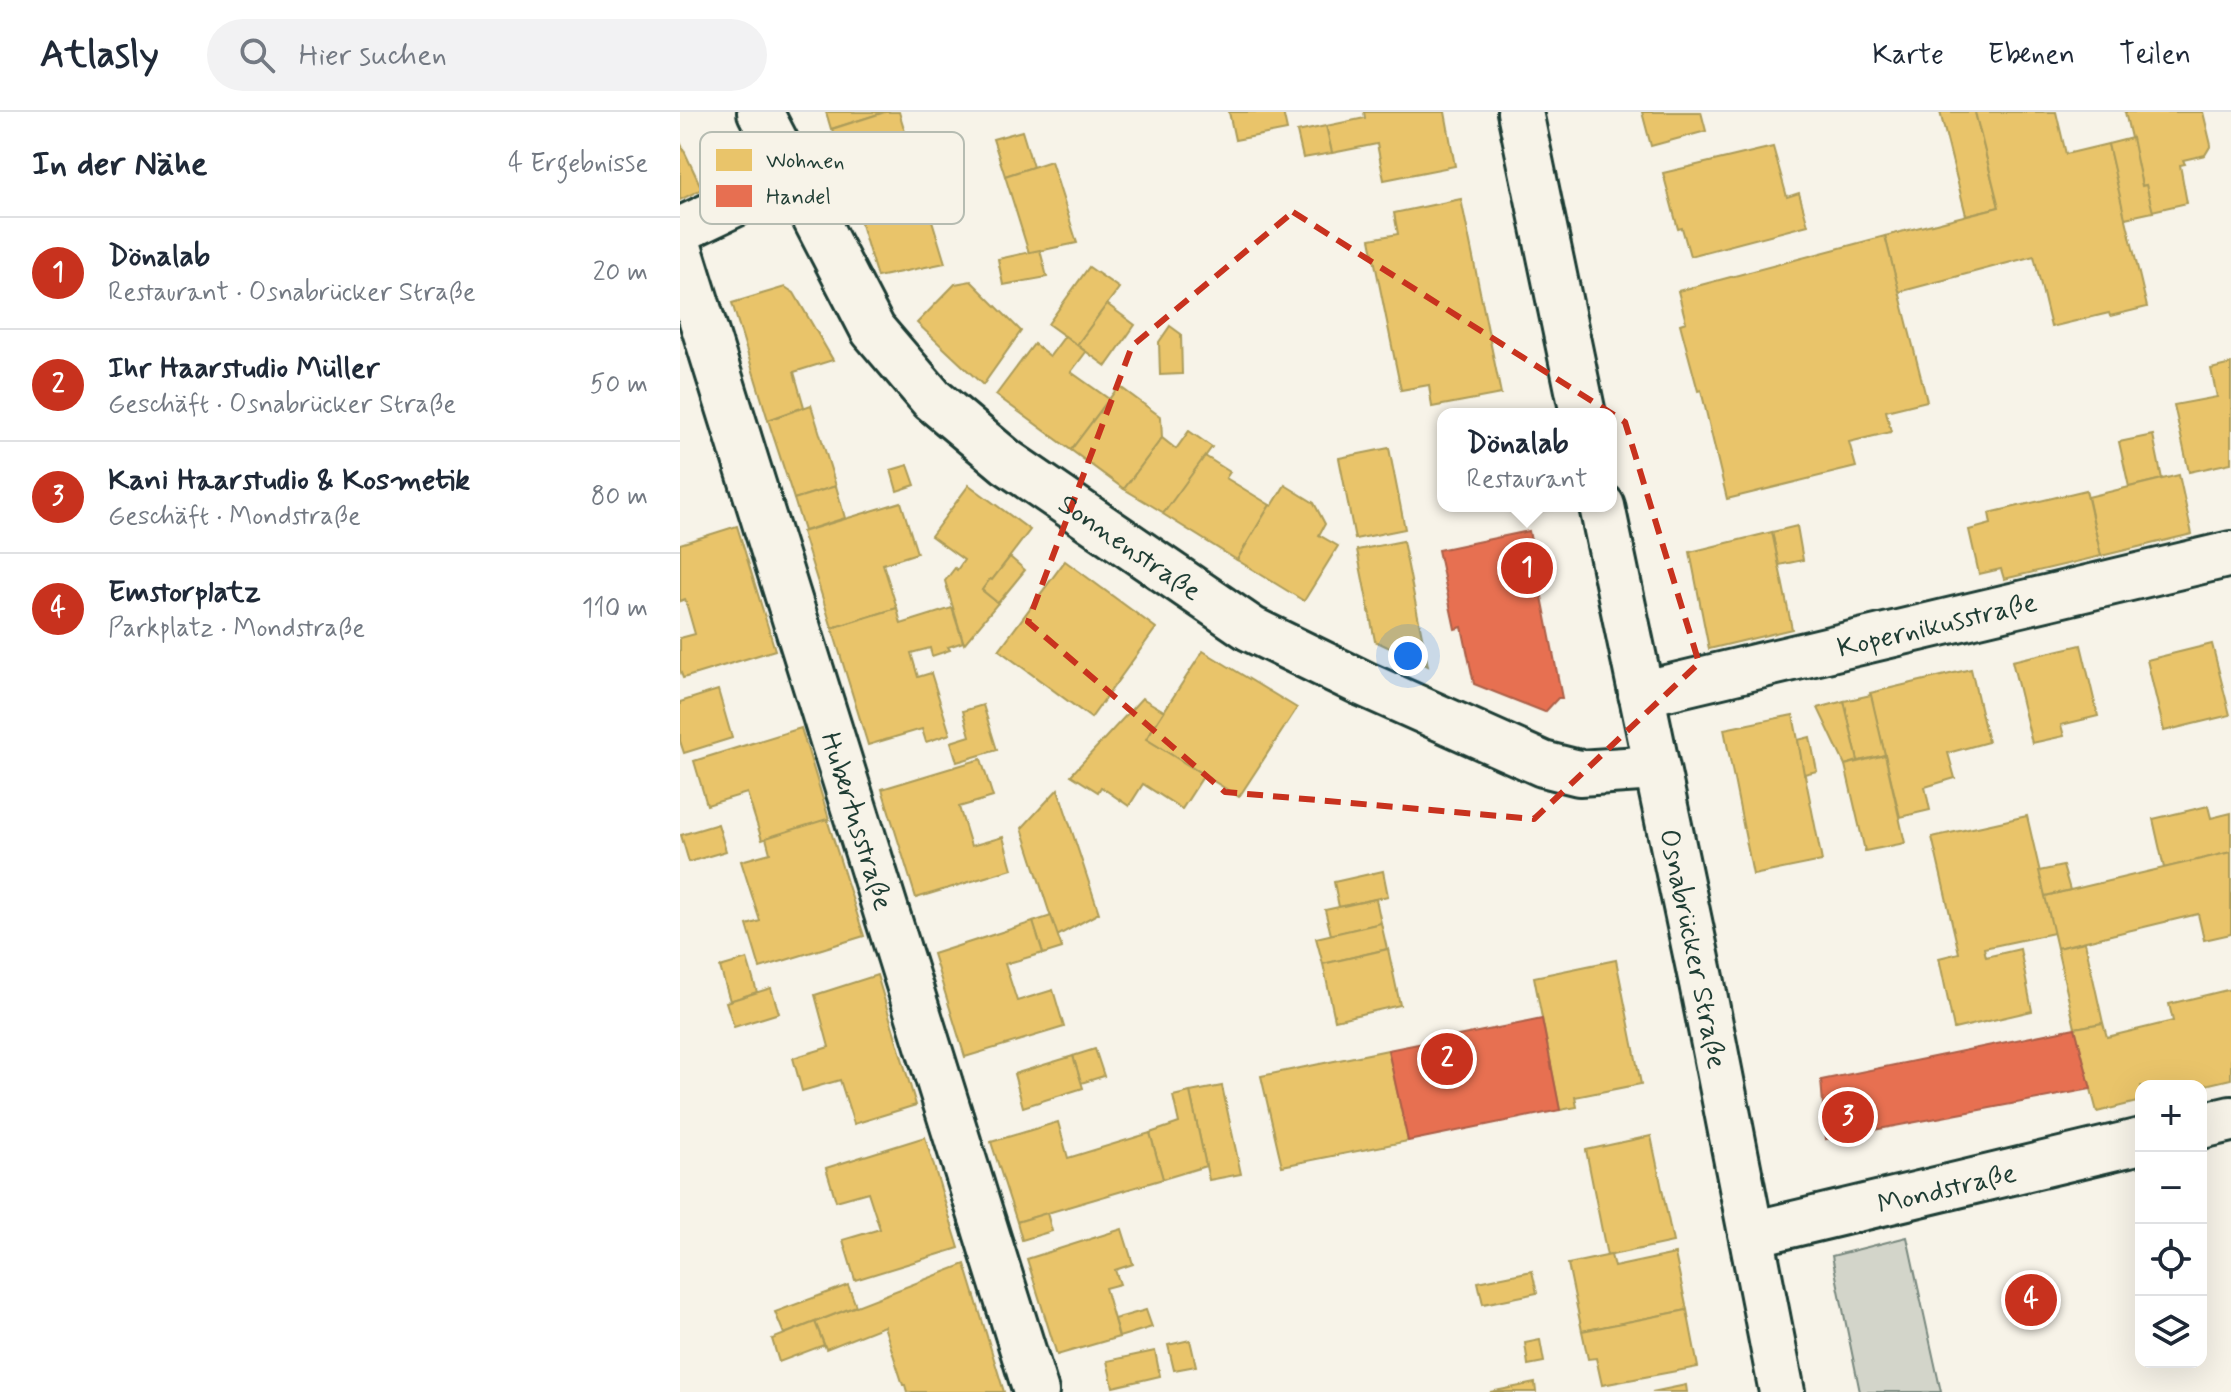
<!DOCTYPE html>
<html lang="de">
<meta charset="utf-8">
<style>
:root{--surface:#fff;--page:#f2f2f3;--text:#1f2937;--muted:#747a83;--line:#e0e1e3;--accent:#c8321e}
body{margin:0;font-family:Mynerve,sans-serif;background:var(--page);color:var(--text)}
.controls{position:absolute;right:24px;bottom:24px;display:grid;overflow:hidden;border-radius:16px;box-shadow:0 8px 32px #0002}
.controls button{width:72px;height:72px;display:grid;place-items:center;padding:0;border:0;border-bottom:2px solid var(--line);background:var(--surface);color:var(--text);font:40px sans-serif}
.you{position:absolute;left:728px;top:544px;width:28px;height:28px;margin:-20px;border:6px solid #fff;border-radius:50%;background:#1a73e8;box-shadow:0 0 0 12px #1a73e833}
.badge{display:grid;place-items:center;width:52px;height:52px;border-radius:50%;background:var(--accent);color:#fff;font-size:26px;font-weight:700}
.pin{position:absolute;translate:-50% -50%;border:4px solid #fff;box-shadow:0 2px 8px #0006}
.popup{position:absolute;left:757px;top:296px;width:180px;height:104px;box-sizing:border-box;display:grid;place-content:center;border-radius:16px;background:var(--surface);filter:drop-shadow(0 2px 6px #0005);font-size:26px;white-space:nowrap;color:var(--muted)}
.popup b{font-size:30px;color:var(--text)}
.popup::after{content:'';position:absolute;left:50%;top:100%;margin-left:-16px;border:16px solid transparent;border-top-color:var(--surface)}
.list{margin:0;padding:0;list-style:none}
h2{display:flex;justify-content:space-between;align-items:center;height:104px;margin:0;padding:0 32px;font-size:34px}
h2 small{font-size:26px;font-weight:400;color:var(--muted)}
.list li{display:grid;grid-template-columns:52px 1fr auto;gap:24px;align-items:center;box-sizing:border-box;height:112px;padding:0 32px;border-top:2px solid var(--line)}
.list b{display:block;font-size:30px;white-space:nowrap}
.list p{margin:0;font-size:26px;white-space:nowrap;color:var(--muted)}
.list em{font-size:26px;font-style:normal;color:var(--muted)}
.icon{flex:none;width:44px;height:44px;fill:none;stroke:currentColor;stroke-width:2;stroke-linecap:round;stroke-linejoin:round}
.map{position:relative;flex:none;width:1551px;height:1280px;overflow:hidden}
header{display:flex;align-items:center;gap:48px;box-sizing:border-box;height:112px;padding:0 40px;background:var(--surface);border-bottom:2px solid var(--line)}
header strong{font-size:38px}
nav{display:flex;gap:44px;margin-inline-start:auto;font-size:28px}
.search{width:560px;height:72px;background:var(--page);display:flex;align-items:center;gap:20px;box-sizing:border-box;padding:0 28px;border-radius:44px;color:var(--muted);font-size:30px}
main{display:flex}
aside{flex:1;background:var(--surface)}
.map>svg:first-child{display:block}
.green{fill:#d3d5ca;stroke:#79897f;stroke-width:2}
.homes{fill:#e9c46a;stroke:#ac9c5a;stroke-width:2}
.shops{fill:#e76f51;stroke:#ab6048;stroke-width:2}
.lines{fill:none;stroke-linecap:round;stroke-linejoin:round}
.minor-casing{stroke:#1f3d34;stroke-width:50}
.secondary-casing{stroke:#1f3d34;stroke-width:50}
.minor{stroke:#f7f3e8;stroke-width:44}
.secondary{stroke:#f7f3e8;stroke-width:44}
.marked{fill:none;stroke:#c8321e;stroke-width:6;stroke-dasharray:16 10;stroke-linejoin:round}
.labels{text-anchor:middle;stroke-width:8;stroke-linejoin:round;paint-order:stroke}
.street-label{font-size:28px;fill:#1f3d34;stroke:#f7f3e8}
.key{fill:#f7f3e8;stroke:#b6bcb2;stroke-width:2}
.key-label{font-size:22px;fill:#1f3d34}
</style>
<header>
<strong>Atlasly</strong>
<div class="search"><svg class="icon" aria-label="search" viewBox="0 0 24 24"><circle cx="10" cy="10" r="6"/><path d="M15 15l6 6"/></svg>Hier suchen</div>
<nav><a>Karte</a><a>Ebenen</a><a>Teilen</a></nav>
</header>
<main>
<aside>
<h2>In der Nähe<small>4 Ergebnisse</small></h2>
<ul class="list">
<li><span class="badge">1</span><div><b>Dönalab</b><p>Restaurant · Osnabrücker Straße</p></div><em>20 m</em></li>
<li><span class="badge">2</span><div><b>Ihr Haarstudio Müller</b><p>Geschäft · Osnabrücker Straße</p></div><em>50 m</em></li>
<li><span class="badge">3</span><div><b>Kani Haarstudio &amp; Kosmetik</b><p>Geschäft · Mondstraße</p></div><em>80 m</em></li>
<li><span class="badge">4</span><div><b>Emstorplatz</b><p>Parkplatz · Mondstraße</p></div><em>110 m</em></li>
</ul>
</aside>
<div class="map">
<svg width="1551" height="1280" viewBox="0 0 1551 1280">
<rect width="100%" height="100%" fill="#f7f3e8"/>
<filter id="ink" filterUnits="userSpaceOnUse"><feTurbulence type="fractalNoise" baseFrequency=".0125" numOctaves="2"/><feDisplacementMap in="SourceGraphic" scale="16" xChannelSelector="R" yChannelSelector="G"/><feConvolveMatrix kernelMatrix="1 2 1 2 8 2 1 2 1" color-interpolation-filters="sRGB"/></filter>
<g filter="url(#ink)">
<!-- green -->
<path class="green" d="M1227,1125L1261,1280H1180L1152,1144Z"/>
<!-- homes -->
<g class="homes">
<path d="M146,0H205L151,17Z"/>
<path d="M205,0H219L265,151L197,165L152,17Z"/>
<path d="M549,0H603L607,18L555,28Z"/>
<path d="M684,0H765L775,54L704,68L697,32L652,41L646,14L685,6Z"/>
<path d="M962,0H1021L1026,19L971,34Z"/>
<path d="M1260,0H1295L1319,95L1286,103Z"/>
<path d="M1295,0H1376L1386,42L1428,32L1467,195L1430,204L1429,201L1371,215L1354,144L1219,180L1205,124L1319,95Z"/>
<path d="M1445,0H1523L1531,33L1525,43L1503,48L1505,52L1500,53L1507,91L1472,99L1466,73L1462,74Z"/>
<path d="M646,14L652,41L623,46L617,20Z"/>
<path d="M342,19L353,55L325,64L313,27Z"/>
<path d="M1452,26L1462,74L1466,73L1473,100L1445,106L1428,32Z"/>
<path d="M0,30L22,77L0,88Z"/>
<path d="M1093,35L1107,85L1119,81L1128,113L1010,144L1002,116L998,117L983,61Z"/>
<path d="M371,49L397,131L349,141L325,64Z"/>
<path d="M781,87L821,282L752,295L749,273L721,278L690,127L718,122L714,101Z"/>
<path d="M1205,124L1247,289L1206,299L1211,320L1169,330L1176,355L1047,387L1021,278L1018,279L1000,212L1006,210L998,179Z"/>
<path d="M360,138L367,165L323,173L318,147Z"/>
<path d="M409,155L439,176L397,233L368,212Z"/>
<path d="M291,169L341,219L303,273L237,211L275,172Z"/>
<path d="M105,175L114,181L153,248L114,260L124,295L88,308L52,191Z"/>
<path d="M427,192L455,213L426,254L397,233Z"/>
<path d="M490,214L501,222L502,262L480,263L479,230Z"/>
<path d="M385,224L406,240L391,260L429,287L391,338L316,283L354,232L370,244Z"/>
<path d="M1551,252V351L1509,360L1494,293L1537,285L1531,257Z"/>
<path d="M439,274L481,305L482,326L444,377L391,338Z"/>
<path d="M131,293L156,374L114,387L88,308Z"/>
<path d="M509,319L532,335L484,401L444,377L482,326L496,337Z"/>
<path d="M1473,323L1482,367L1449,375L1439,330Z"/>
<path d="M709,336L725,417L675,427L659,346Z"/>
<path d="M525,344L550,360L546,366L590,393L557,448L483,402Z"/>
<path d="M228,353L235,373L217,379L211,358Z"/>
<path d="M1499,363L1512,422L1421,444L1408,385Z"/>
<path d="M289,373L350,418L312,468L310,467L302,478L318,491L284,532L265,469L275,456L277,458L284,448L251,424Z"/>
<path d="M605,373L634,391L645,412L639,423L658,434L624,489L557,448L590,393L592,394Z"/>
<path d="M156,374L165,406L124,419L114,387Z"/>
<path d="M1406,378L1421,444L1324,467L1321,457L1299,462L1289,418L1311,412L1309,401Z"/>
<path d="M221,390L237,441L203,452L217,496L152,516L122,420Z"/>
<path d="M57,414L95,538L3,566L0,558V526L15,522L5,487L0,489V432Z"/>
<path d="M1117,414L1123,448L1099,453L1092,420Z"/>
<path d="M1092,420L1112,517L1029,537L1010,440Z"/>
<path d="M723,429L748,554L695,529L677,438Z"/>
<path d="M330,445L345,458L318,491L302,478L310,467L312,468Z"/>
<path d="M385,449L476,516L411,606L319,538Z"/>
<path d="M217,496L221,512L272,496L283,530L268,535L270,538L252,544L250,536L231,541L238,565L251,561L270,622L246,630L242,617L188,633L152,516Z"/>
<path d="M1532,532L1550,603L1484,619L1467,548Z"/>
<path d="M1401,533L1418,604L1381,613L1384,624L1352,631L1332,549Z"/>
<path d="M523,539L617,596L559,685L466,627Z"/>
<path d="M1291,557L1308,630L1268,641L1275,666L1245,675L1250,698L1220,705L1190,581Z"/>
<path d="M38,578L52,626L4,641L0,629V590Z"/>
<path d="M1191,583L1205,643L1178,649L1164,589Z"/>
<path d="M462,586L484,599L466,627L524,663L502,697L463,672L449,694L421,675L418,680L391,663Z"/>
<path d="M1164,589L1178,649L1165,653L1138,596Z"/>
<path d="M303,593L317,638L277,650L271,630L290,624L283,599Z"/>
<path d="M1113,603L1142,749L1073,763L1044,617Z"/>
<path d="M121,616L149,707L82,728L67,681L27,693L14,649Z"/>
<path d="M1130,625L1137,659L1124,662L1118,628Z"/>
<path d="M1205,643L1225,731L1185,739L1165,653Z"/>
<path d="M301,647L313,685L279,695L291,734L323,725L332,757L236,786L202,677Z"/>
<path d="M378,677L419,801L377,824L342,716Z"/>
<path d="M1528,694L1531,706L1551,701V740L1484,756L1473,707Z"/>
<path d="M1347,704L1374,821L1304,836L1306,845L1340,837L1352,899L1274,917L1259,846L1279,841L1252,725Z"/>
<path d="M147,707L184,824L80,856L67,813L80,809L61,749L90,741L86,726Z"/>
<path d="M38,712L46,739L9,750L1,723Z"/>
<path d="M1551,740V822L1524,828L1518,802L1377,836L1365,784Z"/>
<path d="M1383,754L1390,778L1365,784L1359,759Z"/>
<path d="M703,759L708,784L659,795L654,770Z"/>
<path d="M696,787L701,811L651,823L645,798Z"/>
<path d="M371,804L382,836L363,842L353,810Z"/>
<path d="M353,810L363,841L325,852L337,889L373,878L384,915L285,945L253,842Z"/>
<path d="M701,811L707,837L643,852L636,826Z"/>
<path d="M1405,830L1423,911L1395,916L1377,836Z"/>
<path d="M708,837L720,893L655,908L643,852Z"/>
<path d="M67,847L77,880L50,889L40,855Z"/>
<path d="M936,848L961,972L895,985L897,995L880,998L854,865Z"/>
<path d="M197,863L236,993L174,1012L160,968L122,979L113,946L149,935L135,883Z"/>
<path d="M91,876L99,901L54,915L46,890Z"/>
<path d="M1551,877V967L1521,974H1461V989L1417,1000L1395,916L1423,911L1427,925L1493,909L1489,892Z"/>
<path d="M415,937L424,964L401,971L393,944Z"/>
<path d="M708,938L728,1029L602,1054L581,964Z"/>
<path d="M393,944L403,976L343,995L334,962Z"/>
<path d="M542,974L561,1062L529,1068L510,980Z"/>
<path d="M510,980L526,1054L483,1067L470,1021L499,1011L493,984Z"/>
<path d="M378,1010L388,1046L470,1021L483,1067L337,1110L311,1030Z"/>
<path d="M971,1024L993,1130L927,1144L906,1038Z"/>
<path d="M245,1025L279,1136L175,1168L163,1128L200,1117L188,1080L156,1089L146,1056Z"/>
<path d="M367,1101L372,1119L342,1128L337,1110Z"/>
<path d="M442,1117L453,1152L435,1158L440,1172L425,1176L439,1225L377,1243L347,1147Z"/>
<path d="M995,1142L1007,1198L902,1219L888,1152L931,1143L934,1155Z"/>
<path d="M285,1152L324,1280H227L225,1273H223L204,1214L146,1237L135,1210Z"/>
<path d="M852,1159L857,1181L803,1192L798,1170Z"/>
<path d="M168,1173L176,1194L104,1222L95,1200Z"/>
<path d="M466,1198L472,1215L439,1225L434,1207Z"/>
<path d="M1007,1198L1018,1255L922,1273L916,1246L908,1247L902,1219Z"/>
<path d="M135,1210L144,1233L99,1250L92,1227Z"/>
<path d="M510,1228L516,1254L494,1258L488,1233Z"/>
<path d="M860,1228L864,1250L848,1253L845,1231Z"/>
<path d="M475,1239L480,1264L433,1275L427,1249Z"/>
<path d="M855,1271L856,1280H810Z"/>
<path d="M1006,1273L1007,1280H972Z"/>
</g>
<!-- shops -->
<g class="shops">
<path d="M849,419L882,586H878L865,600L794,572L782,515L775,517L758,438Z"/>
<path d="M862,907L880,998L728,1029L708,938Z"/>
<path d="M1395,916L1411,977L1146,1027L1141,968Z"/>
</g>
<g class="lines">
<defs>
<g id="minor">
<path id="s1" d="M80,0L193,218L252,287L327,350L571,517L684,572L863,652L899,661L976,656"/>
<path d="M0,118L114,64"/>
<path id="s2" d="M0,138L356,1280"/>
<path id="s3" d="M961,582L1551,442"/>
<path d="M1521,1014L1551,1007"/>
<path id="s4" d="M1072,1122L1461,1029"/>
</g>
<g id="secondary">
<path d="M840,0L903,302"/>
<path id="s5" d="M922,394L1022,871L1102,1280"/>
</g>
</defs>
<!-- minor casing -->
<use href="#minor" class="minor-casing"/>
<!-- secondary casing -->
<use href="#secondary" class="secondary-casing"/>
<!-- minor -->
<use href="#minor" class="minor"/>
<!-- secondary -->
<use href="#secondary" class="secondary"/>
</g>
</g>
<!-- marked area -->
<path class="marked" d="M613,100L945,310L1019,551L854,707L545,680L348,510L452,234Z"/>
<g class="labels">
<!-- street labels -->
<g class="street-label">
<text dy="10" stroke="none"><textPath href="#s1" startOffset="584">Sonnenstraße</textPath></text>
<text dy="10" stroke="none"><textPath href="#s3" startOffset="304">Kopernikusstraße</textPath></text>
<text dy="10" stroke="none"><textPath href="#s2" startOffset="598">Hubertusstraße</textPath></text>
<text dy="10" stroke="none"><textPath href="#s5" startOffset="452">Osnabrücker Straße</textPath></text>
<text dy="10" stroke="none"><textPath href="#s4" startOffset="200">Mondstraße</textPath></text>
</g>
</g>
<!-- legend -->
<rect x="20" y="20" width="264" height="92" rx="12" class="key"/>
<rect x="36" y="37" width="36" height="22" fill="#e9c46a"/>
<rect x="36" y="73" width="36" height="22" fill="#e76f51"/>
<g class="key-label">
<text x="86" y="56">Wohnen</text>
<text x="86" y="92">Handel</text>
</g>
</svg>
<div class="controls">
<button>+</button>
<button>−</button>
<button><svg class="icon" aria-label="locate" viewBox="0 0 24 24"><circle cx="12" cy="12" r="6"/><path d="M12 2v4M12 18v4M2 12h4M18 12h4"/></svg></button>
<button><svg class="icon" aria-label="layers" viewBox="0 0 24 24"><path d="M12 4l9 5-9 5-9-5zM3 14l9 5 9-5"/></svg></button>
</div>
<div class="you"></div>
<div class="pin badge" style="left:847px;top:456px">1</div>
<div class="popup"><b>Dönalab</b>Restaurant</div>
<div class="pin badge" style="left:767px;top:947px">2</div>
<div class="pin badge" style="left:1168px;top:1005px">3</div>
<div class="pin badge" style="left:1351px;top:1188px">4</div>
</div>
</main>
